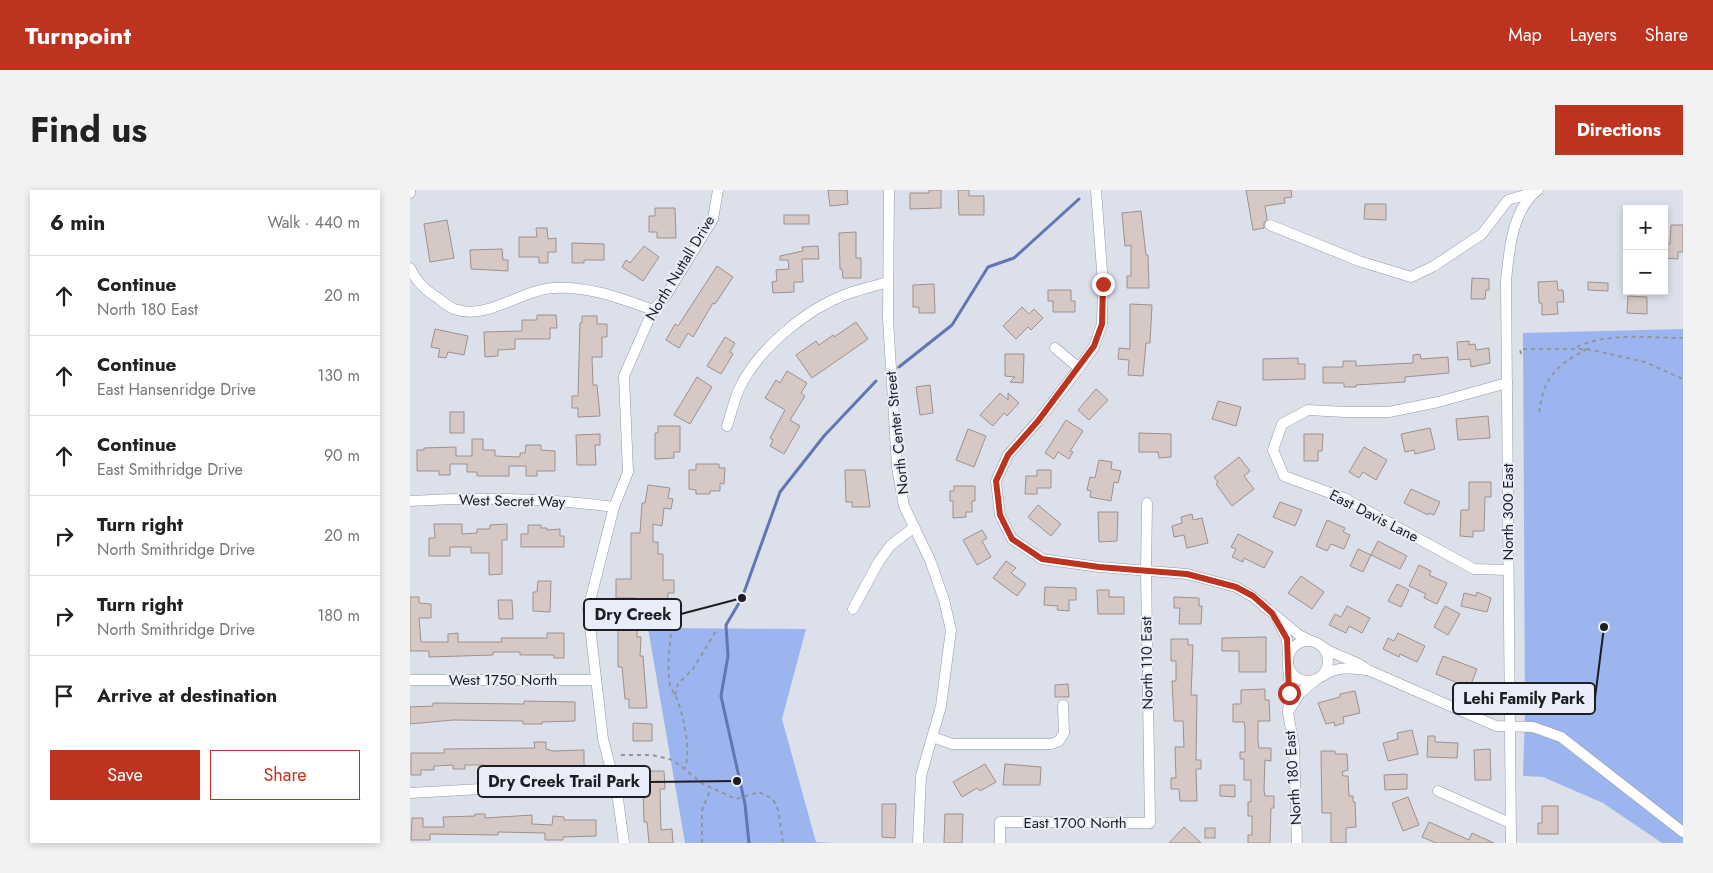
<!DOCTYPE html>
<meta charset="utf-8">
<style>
:root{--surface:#fff;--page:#f2f2f2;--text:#222;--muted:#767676;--line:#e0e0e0;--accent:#be3220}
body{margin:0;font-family:Jost,sans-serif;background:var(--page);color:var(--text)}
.controls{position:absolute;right:15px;top:15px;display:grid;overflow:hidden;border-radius:0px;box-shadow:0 2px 8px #0003}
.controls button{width:45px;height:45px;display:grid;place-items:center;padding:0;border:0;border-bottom:1px solid var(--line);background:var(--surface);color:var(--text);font:25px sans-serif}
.stop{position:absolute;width:15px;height:15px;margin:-11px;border:4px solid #be3220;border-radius:50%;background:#fff}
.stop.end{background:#be3220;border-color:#fff;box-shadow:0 1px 5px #0008}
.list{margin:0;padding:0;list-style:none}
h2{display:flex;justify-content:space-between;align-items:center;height:65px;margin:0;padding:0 20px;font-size:21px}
h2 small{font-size:16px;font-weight:400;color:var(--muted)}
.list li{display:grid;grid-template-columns:32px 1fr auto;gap:15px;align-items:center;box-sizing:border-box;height:80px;padding:0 20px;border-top:1px solid var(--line)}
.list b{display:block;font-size:19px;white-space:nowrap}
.list p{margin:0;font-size:16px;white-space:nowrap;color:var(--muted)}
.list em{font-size:16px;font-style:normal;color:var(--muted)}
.actions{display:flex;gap:10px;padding:15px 20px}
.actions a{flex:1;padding:11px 0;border:1px solid var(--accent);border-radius:0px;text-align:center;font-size:18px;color:var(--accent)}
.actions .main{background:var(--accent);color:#fff}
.icon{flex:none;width:28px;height:28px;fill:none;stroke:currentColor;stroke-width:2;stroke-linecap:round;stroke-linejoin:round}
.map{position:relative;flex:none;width:1273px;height:653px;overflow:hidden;border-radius:0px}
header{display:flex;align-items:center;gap:30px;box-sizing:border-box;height:70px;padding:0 25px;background:var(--accent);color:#fff}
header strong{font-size:24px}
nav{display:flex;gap:28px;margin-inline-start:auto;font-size:18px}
.intro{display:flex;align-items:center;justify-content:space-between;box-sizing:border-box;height:120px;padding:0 30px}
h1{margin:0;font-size:35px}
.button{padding:12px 22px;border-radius:0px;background:var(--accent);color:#fff;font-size:18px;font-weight:700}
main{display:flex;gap:30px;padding:0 30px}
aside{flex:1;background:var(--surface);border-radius:0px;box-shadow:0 2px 8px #0003}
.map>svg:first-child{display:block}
.green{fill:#9db5ef}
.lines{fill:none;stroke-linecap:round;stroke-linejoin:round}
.stream{stroke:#6177b2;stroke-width:3}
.building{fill:#d6c8c5;stroke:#9e908d}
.minor-casing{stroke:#9499a3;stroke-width:11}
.path{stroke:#90949c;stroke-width:2;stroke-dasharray:4 4;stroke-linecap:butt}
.minor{stroke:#fff;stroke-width:10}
.route{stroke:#be3220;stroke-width:6}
.labels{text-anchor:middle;stroke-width:4;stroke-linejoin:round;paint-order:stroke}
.street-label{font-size:15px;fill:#1c1e22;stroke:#e8edf9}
.leader{fill:none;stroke:#1c1e22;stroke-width:2}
.callout-dot{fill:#1c1e22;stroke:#e8edf9;stroke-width:2}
.callout{fill:#e8edf9;stroke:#1c1e22;stroke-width:2}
.callout-label{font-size:16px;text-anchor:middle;font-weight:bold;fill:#1c1e22}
</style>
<header>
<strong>Turnpoint</strong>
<nav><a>Map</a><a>Layers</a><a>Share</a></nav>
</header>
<div class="intro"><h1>Find us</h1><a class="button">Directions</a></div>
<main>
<aside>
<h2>6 min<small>Walk · 440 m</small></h2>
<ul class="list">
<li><svg class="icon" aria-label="ahead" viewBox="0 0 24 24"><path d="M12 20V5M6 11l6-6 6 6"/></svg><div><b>Continue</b><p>North 180 East</p></div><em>20 m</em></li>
<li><svg class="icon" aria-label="ahead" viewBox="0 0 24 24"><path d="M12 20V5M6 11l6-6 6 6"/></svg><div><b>Continue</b><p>East Hansenridge Drive</p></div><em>130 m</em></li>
<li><svg class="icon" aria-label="ahead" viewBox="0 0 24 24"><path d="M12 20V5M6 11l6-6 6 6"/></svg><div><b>Continue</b><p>East Smithridge Drive</p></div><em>90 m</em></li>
<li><svg class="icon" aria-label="right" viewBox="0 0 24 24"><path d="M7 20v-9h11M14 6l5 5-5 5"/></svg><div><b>Turn right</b><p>North Smithridge Drive</p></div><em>20 m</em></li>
<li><svg class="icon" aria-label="right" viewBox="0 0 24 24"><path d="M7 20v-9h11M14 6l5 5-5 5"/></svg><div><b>Turn right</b><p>North Smithridge Drive</p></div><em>180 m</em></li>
<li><svg class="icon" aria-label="arrive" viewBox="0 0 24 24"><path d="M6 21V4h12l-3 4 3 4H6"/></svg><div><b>Arrive at destination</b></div></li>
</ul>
<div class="actions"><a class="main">Save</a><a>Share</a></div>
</aside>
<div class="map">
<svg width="1273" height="653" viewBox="0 0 1273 653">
<rect width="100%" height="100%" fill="#dbe0eb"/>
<!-- green -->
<g class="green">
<path d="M1273,139V653H1252L1193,613L1133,587L1113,586L1115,522L1113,143Z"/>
<path d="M238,438L396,439L372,529L406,652L423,653H275Z"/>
</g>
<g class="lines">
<!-- stream -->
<g class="stream">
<path d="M489,177L542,135L578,77L604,68L669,9"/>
<path d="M339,653L335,614L311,506L318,466L316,435L332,408L370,302L414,246L466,191"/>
</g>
</g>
<!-- building -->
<g class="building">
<path d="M418,0H437L438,14L420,16Z"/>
<path d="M519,0H531V18L500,19V3H519Z"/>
<path d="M548,0H559V6H574V25H549Z"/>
<path d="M836,0H881L882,7L874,8L875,13L855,16L857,29L854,33V38L843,40Z"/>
<path d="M955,14H976V30L954,29Z"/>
<path d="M245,18H265L266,48H247V42H239V26H245Z"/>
<path d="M731,21L736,65H738L739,98H717V86H721V55L715,56L712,23Z"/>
<rect x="374" y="25" width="25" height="9"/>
<path d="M37,30L44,68L20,72L14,34Z"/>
<path d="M1261,35H1273V62H1268V69L1254,68V53L1260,54Z"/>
<path d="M126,38H137L138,49L146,48V62H138V73H129V67H109V47H127Z"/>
<path d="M446,42V68H451V88H433L432,79H430L429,43Z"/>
<path d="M162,53L194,54V70H174V73H162Z"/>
<path d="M234,56L249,67L233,91L212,77L216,70L220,73Z"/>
<path d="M408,56L409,69H392L393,92H384V102L363,103L362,92L367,91L366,80L379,79L378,70H370V66L393,61L392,57Z"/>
<path d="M92,59L93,70H98V81L61,79L60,60Z"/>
<path d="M307,76L323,87L305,114L303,113L283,147L278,143L269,158L256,150L265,134L268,136Z"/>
<path d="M1062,88L1079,89V100H1076L1075,109H1061Z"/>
<path d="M1147,91L1148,100H1153L1154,112H1147L1148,124L1132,125V113H1129L1128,92Z"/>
<path d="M1178,92L1198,93V101L1178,100Z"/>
<path d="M524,94L525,123H509V117H503V95Z"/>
<path d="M638,100H661V111H665V122H643V111H638Z"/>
<path d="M1218,106L1237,107V124L1217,123Z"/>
<path d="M720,114L742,115L740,153H736L733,186L718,185L719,170L708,169L709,158L720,159Z"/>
<path d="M612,117L619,124L624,119L633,128L621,140L618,137L606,149L593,136Z"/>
<path d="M127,125H146L147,138H140V149H105V159L88,160V166L75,167L74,142L112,141V130H127Z"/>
<path d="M172,126H187V134H197V147H192V167H182L183,195H187L190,226L168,227V218H162V206H168L170,133H172Z"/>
<path d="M446,132L458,149L402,188L386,165L406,151L409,155L423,145L424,147Z"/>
<path d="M25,139L58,146L54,165L38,162L36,168L28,167L30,159L21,157Z"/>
<path d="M315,147L325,153L320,162L323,164L311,184L297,176Z"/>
<path d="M1059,151V155L1065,154L1066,160L1079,158L1080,173L1061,177L1060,169L1048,170L1047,152Z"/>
<path d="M595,164H614L613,193L600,192L605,187L595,186Z"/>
<path d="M1010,164L1011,169L1038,167L1039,183L995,187V192L946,195V197H934V193H913V177H933V171H946V176L1003,173V165Z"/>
<path d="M888,168V174H895V189L853,190V169Z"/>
<path d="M377,181L397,193L391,203L395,206L380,230L390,236L374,264L360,256L363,250L360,248L375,220L355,208L366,190L370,193Z"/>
<path d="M287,187L302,197L280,234L264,225Z"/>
<path d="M520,195L523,223L510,225L506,197Z"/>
<path d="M686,199L698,210L679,230L668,220Z"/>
<path d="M590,203L598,210V203L609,213L597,226L594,223L583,236L570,225Z"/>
<path d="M808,211L831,217L826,236L802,229Z"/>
<rect x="40" y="222" width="14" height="21"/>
<path d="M1078,226L1080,248L1048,250L1046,229Z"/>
<path d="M656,230L673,241L660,261L663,262L659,269L648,262L644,269L635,263Z"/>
<path d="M248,236H270V262H264V268L245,269V243H248Z"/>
<path d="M1020,238L1025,259L1005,264L1004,260L995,262L991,244Z"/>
<path d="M558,239L576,246L564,277L546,270Z"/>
<path d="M729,243L761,244V267L749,268L748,262H729Z"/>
<path d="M190,244V255H185L186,275H167L166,245Z"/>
<path d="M894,244H913L912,261H908V271H894Z"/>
<path d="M62,249H73V260H85V266L110,267V263H115L116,255H131V260L145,261V281H127V286H116V276H99V286H67V282H57V274H40V285H29V281H7V260H14V258L46,257V266H62Z"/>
<path d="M954,257L977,270L966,290L953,282L949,288L939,282Z"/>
<path d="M829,267L840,281L834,286L844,299L822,316L806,294L808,292L804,287Z"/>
<path d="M689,270L702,272L701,279L711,281L708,293L704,292L701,311L680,307L681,301L677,300L680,287L685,288Z"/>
<path d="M286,274H309V278H315L314,294L310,293V301H300V304H286V300L279,299V280H286Z"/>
<path d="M435,280H455L460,317H442V312H436Z"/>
<path d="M627,280H641V298H627V304H615L616,286H627Z"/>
<path d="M1059,292H1081V307H1075L1074,341H1063V347L1050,346L1051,320H1059Z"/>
<path d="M238,295L260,298L258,308L263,309L261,319L254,318L252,336L243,334V352H248V364H253V390H264V403H258L257,421H225V408H206V389H221V343H230L232,313H235Z"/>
<path d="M544,296H565V311H562V322H556V327L543,328V311H540V301H544Z"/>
<path d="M1001,299L1030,312L1024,325L1019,323L1018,325L994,313Z"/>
<path d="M870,312L892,320L885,336L863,327Z"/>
<path d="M628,315L651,334L641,346L618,327Z"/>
<path d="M688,322H708L707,351L689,352Z"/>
<path d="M782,324L783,330L792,328L798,353L777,358L774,345L764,347L762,336L772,333L771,327Z"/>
<path d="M917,330L935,338L933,342L940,345L934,359L921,354L917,361L906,356Z"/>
<path d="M24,334H52V344L67,343V339H80V335L97,334V350H92V384L79,385V363H61V357H40V366H19V348H25Z"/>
<path d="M118,335H131V338H137V340L150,339V346H154V357H111V344H118Z"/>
<path d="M572,340L577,348L572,351L581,367L567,375L553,350Z"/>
<path d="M828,344L863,362L854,378L834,368L833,372L822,367L826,359L821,357Z"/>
<path d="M968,351L997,366L990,379L961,365Z"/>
<path d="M948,359L961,365L953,382L940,376Z"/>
<path d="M596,371L606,378L601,383L616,394L607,406L583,388Z"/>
<path d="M1009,375L1021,381L1019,385L1037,393L1027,414L1014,408L1016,404L999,396Z"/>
<path d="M891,386L914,402L902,419L878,403Z"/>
<path d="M128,391H141L140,422L123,421V402H127Z"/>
<path d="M987,394L999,400L991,417L978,411Z"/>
<path d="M635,397L666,398V410H659V421L647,420L648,416L634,415Z"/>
<path d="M687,400H699V407H714V424H688Z"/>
<path d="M1067,402L1081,408L1077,422L1051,416L1054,403L1066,406Z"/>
<path d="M0,407H9V413L21,414V428H9L11,452H38V444L48,443V452H92L91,448H137V443H154V468H144V465H110V462H83V465L19,467V461H0Z"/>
<path d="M764,407L789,408V416H792L791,434H769L770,418H764Z"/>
<path d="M88,410H102L103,429H89Z"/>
<path d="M937,416L960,428L952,443L939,436L936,443L919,435L925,424L931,427Z"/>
<path d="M1035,416L1050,424L1038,445L1024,437Z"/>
<path d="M208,435H227V447H231L230,466H233L237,518H219V509H215L212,477H208Z"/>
<path d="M988,443L1015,456L1007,472L990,464L989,467L973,459L978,448L984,451Z"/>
<path d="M856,447V482H829V461H812V448Z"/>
<path d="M761,449H778V455H783L781,505H787L786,570H791V579H786L787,611H770L769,599H761V588H766L765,557H774L773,531H764L762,491H766V471H761Z"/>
<path d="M1033,466L1067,479L1061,494L1056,492L1055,496L1026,484Z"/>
<path d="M658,494L659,507H645V495Z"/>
<path d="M855,499V510H859L860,531H848V551L849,558H861V571L855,570L854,600L855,606H864V618H861L860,653H838V645H842V626H838V612H841V590H834V569H830V562H835V538L834,532H823V514H831V500Z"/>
<path d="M945,501L950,523L933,527L934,533L925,536L924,532L916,534L908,513L930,507V504Z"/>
<path d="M114,511L165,512V531L132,532V534H113V531L43,530L0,534V517L23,516V513L114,514Z"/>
<path d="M223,533L242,534V551H223Z"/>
<path d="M1002,540L1008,564L978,571L973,553L988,549L987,543Z"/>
<path d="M1018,546H1025V552L1048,553L1047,568L1017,567Z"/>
<path d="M124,552H136V559L143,561L174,560V582L132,581V576L85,577V580H74V575H55V579H43V575L24,576V580H11V585H1V563H34V559L125,558Z"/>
<path d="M1080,559L1081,590H1065L1064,560Z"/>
<path d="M911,561H925V564H937L938,580L932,582L933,586H938L939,606H943V612H945L946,637L936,638V653H921V623H912Z"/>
<path d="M575,574L586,592L570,601L567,598L552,607L543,592Z"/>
<path d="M595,574L631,577L630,595H593Z"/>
<path d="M230,581H254L255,599H250L251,640L262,639L263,653H239L237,632H234L233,599H230Z"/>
<path d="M997,584V599L975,600L974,585Z"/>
<path d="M810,595H825V607L810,606Z"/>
<path d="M998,607L1009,635L993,641L982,613Z"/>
<path d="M472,614H486L485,648L472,647Z"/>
<path d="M1132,616H1148V644H1128V633H1132Z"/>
<path d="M65,624H75V628L122,625V634L142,635L143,626L154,627V630H186V646L153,647V650H135V643L88,642V645L20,644V650H1L2,628H13V637H34L33,627L65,626Z"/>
<path d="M535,624H553L552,653H534Z"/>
<path d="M1019,632L1059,650L1062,643L1084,653H1026L1012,647Z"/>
<path d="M774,637L791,653H759Z"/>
<rect x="795" y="638" width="10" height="10"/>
</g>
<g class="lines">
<defs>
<g id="minor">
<path d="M479,0L478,129L487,277L494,316L520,370L534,410L541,440L531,516L511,586L508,653"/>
<path d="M686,0L693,94L692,134L684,157L669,178L628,231L598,265L586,291L590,325L602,349L632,369L689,377L777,384L826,397L843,407L889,445L901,451"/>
<path d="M0,3V0"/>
<path d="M860,35L949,71L1001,87L1024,76L1072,44L1098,10L1125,2"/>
<path d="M0,78C7,92 15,100 28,108C33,112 39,117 44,119C77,131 110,100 143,98C179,96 210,108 243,120"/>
<path d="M645,158L669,178"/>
<path d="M1097,193L1028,212L979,222H935L898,220L872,234L863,260L874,286L934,308L1064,379L1098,380"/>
<path d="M317,236C321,224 324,211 329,199C348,159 396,119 437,104C451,99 465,96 478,92"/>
<path d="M0,311C68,307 137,308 204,317"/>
<path d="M443,419L469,371L481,355L503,338"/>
<path d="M868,431L877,449L878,465"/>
<circle cx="898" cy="471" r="20"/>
<path d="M913,457C927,467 944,469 958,480L1086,536L1123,537L1151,547L1273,642"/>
<path d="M878,476L880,497L878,523L884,556L887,653"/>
<path d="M913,486C927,476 940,478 956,480"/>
<path d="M0,490H186"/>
<path d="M878,522L890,503L906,490"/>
<path d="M523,547L542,554H641L649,551L654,543L653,515"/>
<path d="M1028,601L1100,633"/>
<path d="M0,603L89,598L207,602"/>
<path d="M214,653L207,602L193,549L178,419L204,317L218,282L214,186L243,120L255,107L303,29L308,0"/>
<path d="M590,653V632L740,633L736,380L737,313"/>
<path d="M1101,653L1096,91C1099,61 1102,19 1128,0"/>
</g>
</defs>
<!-- minor casing -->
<use href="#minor" class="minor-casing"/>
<!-- path -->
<g class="path">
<path d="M1167,157C1199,142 1238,148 1273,148"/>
<path d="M1177,159L1235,172L1273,189"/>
<path d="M1111,164L1110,159H1177C1145,176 1133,188 1129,224"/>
<path d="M261,444C259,461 257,478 260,495C262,500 265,505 267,509C274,528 281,560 275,578"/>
<path d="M265,505L268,494L283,479L307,439"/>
<path d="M211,565H242L263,570L293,594L326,609L349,602L363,609L368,620L373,653"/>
<path d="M292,653V620L301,598"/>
</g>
<!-- minor -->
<use href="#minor" class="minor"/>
</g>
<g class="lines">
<!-- route -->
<path class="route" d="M693,94L692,134L684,156L628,231L598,265L586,291L590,325L602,349L632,369L689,377L777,384L826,397L843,406L862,423L877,449L879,503"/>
</g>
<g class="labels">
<!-- street labels -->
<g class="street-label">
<text transform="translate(270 78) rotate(-59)" y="5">North Nuttall Drive</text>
<text transform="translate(487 243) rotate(-96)" y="5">North Center Street</text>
<text transform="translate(102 311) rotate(1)" y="5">West Secret Way</text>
<text transform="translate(1098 322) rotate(-90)" y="5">North 300 East</text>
<text transform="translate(964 326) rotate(27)" y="5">East Davis Lane</text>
<text transform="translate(737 473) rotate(-91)" y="5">North 110 East</text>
<text x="93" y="495">West 1750 North</text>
<text transform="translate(883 588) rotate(-94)" y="5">North 180 East</text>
<text x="665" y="638">East 1700 North</text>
</g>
</g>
<!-- callouts -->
<path class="leader" d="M332 408L271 424M1194 437L1185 508M327 591L240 592"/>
<g class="callout-dot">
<circle cx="332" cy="408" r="5"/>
<circle cx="1194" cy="437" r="5"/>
<circle cx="327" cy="591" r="5"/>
</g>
<g class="callout">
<rect x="174" y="409" width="97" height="31" rx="5"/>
<rect x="1043" y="493" width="142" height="31" rx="5"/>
<rect x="68" y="576" width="172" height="31" rx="5"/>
</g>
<g class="callout-label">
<text x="223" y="430">Dry Creek</text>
<text x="1114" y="514">Lehi Family Park</text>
<text x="154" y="597">Dry Creek Trail Park</text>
</g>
</svg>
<div class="controls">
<button>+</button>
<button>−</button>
</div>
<div class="stop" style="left:879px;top:503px"></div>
<div class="stop end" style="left:693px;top:94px"></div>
</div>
</main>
